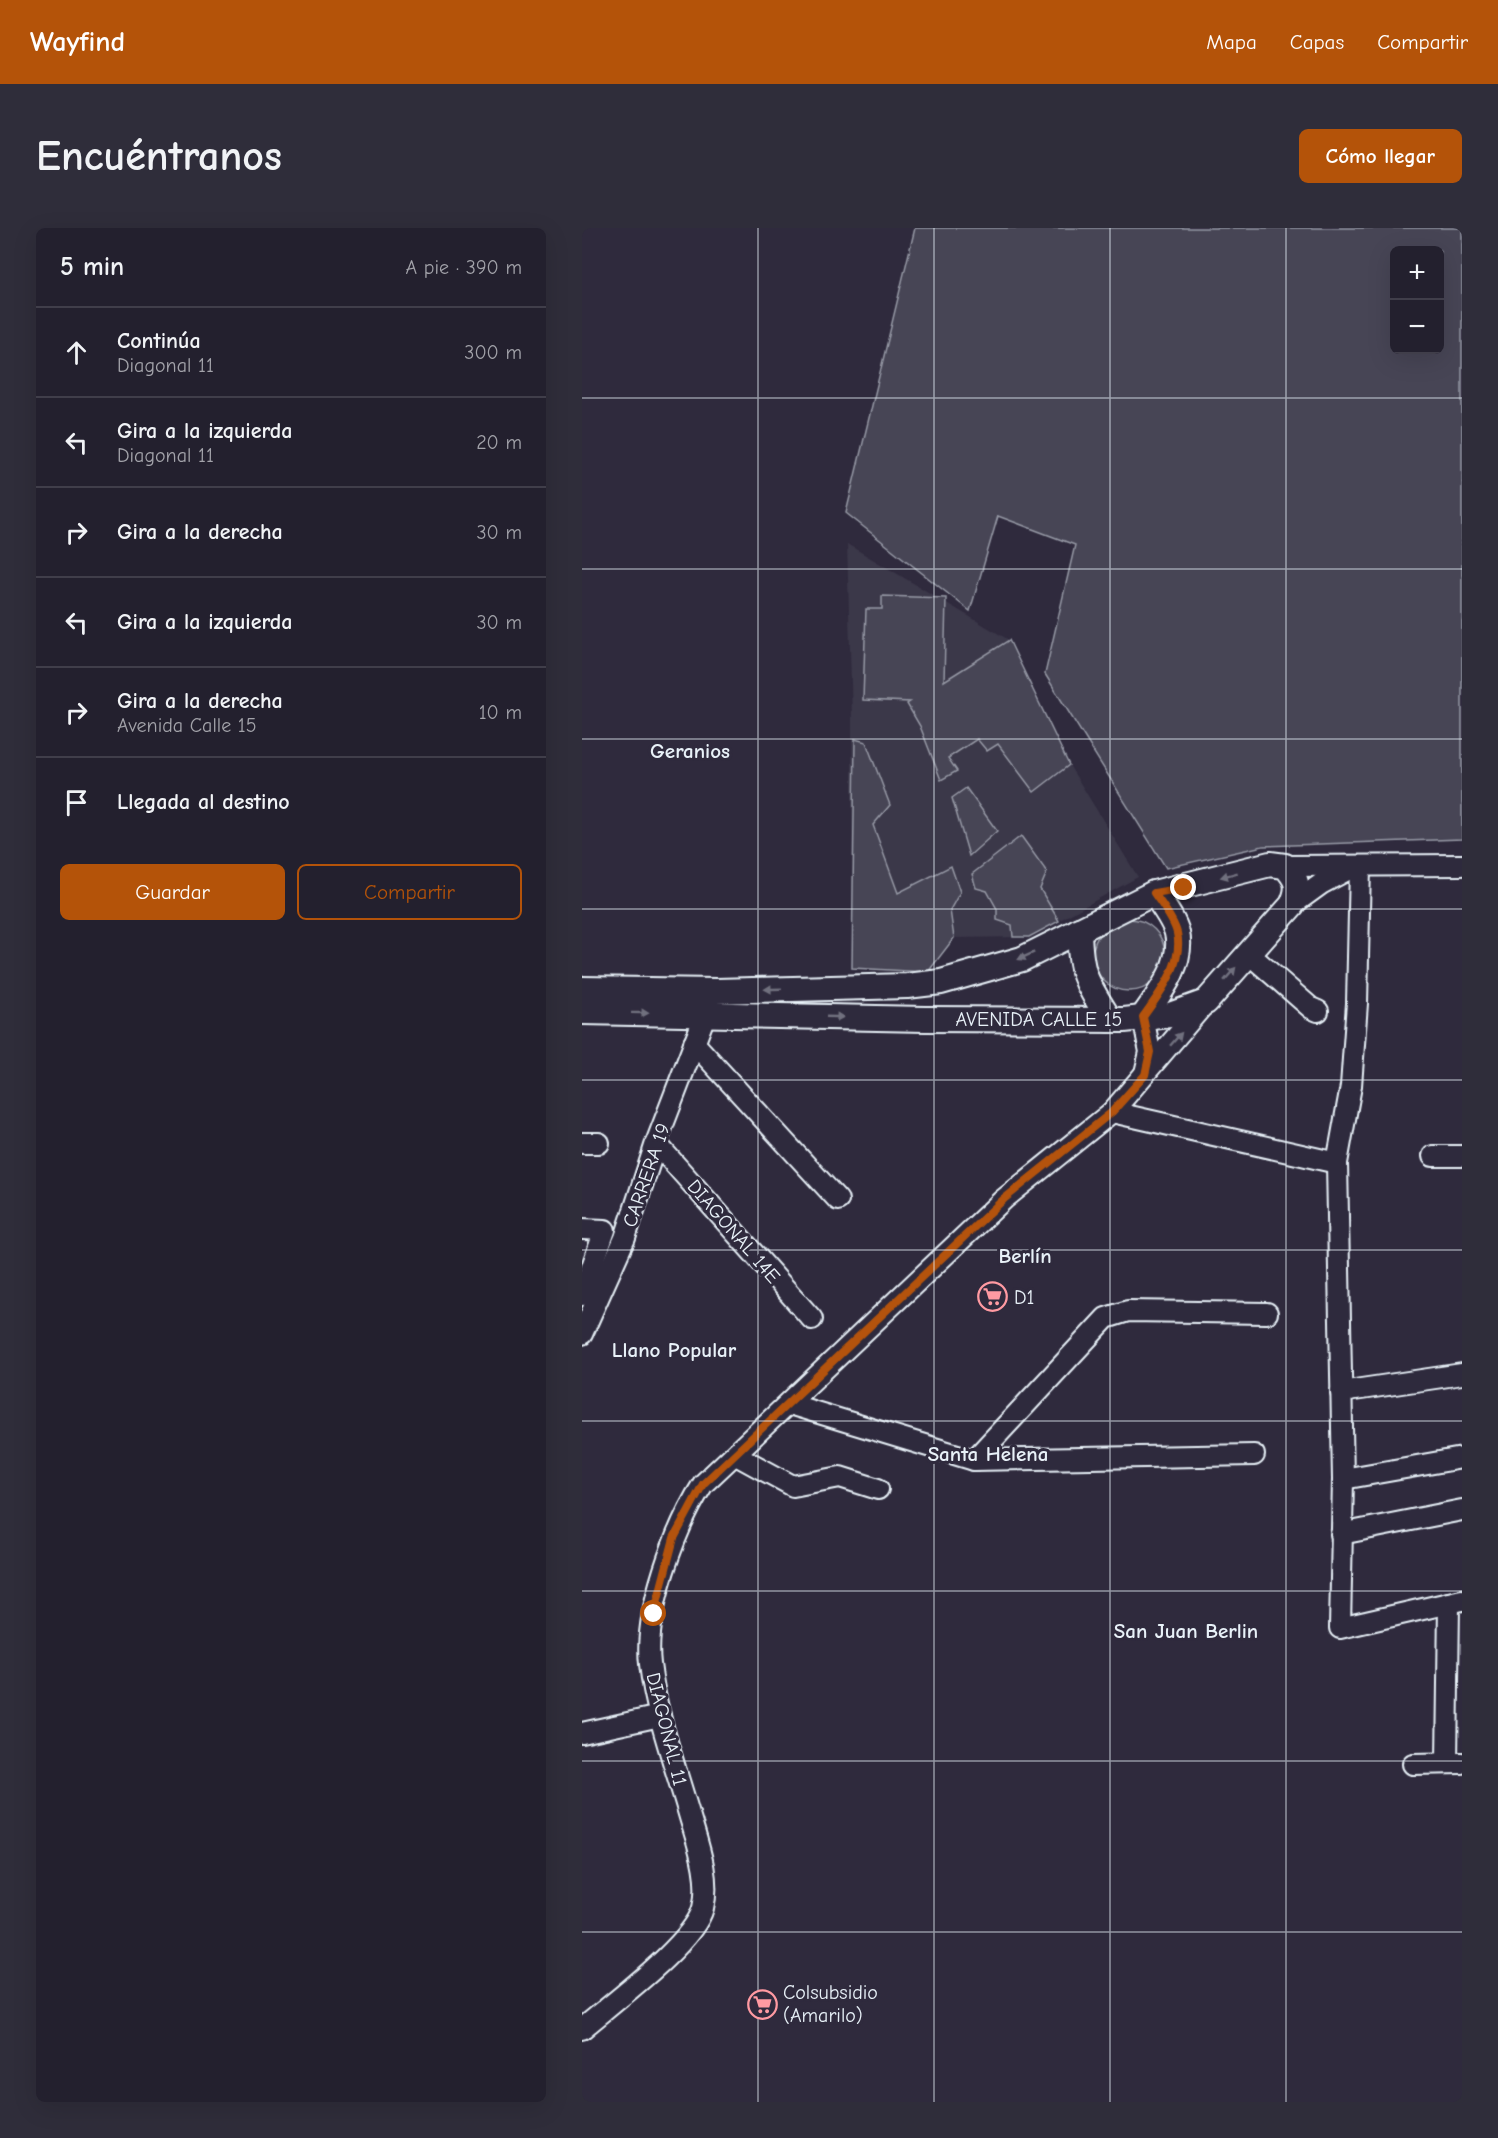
<!DOCTYPE html>
<html lang="es">
<meta charset="utf-8">
<style>
:root{--surface:#23202e;--page:#2f2d3a;--text:#f1f3f6;--muted:#a3a3aa;--line:#403e4a;--accent:#b45309}
body{margin:0;font-family:"Comic Neue",sans-serif;background:var(--page);color:var(--text)}
.controls{position:absolute;right:18px;top:18px;display:grid;overflow:hidden;border-radius:9px;box-shadow:0 6px 24px #0002}
.controls button{width:54px;height:54px;display:grid;place-items:center;padding:0;border:0;border-bottom:2px solid var(--line);background:var(--surface);color:var(--text);font:30px sans-serif}
.stop{position:absolute;width:18px;height:18px;margin:-14px;border:4px solid #b45309;border-radius:50%;background:#fff}
.stop.end{background:#b45309;border-color:#fff;box-shadow:0 2px 6px #0008}
.list{margin:0;padding:0;list-style:none}
h2{display:flex;justify-content:space-between;align-items:center;height:78px;margin:0;padding:0 24px;font-size:26px}
h2 small{font-size:20px;font-weight:400;color:var(--muted)}
.list li{display:grid;grid-template-columns:39px 1fr auto;gap:18px;align-items:center;box-sizing:border-box;height:90px;padding:0 24px;border-top:2px solid var(--line)}
.list b{display:block;font-size:22px;white-space:nowrap}
.list p{margin:0;font-size:20px;white-space:nowrap;color:var(--muted)}
.list em{font-size:20px;font-style:normal;color:var(--muted)}
.actions{display:flex;gap:12px;padding:18px 24px}
.actions a{flex:1;padding:14px 0;border:2px solid var(--accent);border-radius:9px;text-align:center;font-size:21px;color:var(--accent)}
.actions .main{background:var(--accent);color:#fff}
.icon{flex:none;width:33px;height:33px;fill:none;stroke:currentColor;stroke-width:2;stroke-linecap:round;stroke-linejoin:round}
.map{position:relative;flex:none;width:880px;height:1874px;overflow:hidden;border-radius:9px}
header{display:flex;align-items:center;gap:36px;box-sizing:border-box;height:84px;padding:0 30px;background:var(--accent);color:#fff}
header strong{font-size:28px}
nav{display:flex;gap:33px;margin-inline-start:auto;font-size:21px}
.intro{display:flex;align-items:center;justify-content:space-between;box-sizing:border-box;height:144px;padding:0 36px}
h1{margin:0;font-size:42px}
.button{padding:15px 27px;border-radius:9px;background:var(--accent);color:#fff;font-size:21px;font-weight:700}
main{display:flex;gap:36px;padding:0 36px}
aside{flex:1;background:var(--surface);border-radius:9px;box-shadow:0 6px 24px #0002}
.map>svg:first-child{display:block}
.built{fill:#3b3749}
.green{fill:#464455;stroke:#979aa6;stroke-width:1.5;fill-rule:evenodd}
.lines{fill:none;stroke-linecap:round;stroke-linejoin:round}
.minor-casing{stroke:#e8f1f8;stroke-width:24}
.major-casing{stroke:#e8f1f8;stroke-width:28}
.minor{stroke:#2f2a3d;stroke-width:20}
.major{stroke:#2f2a3d;stroke-width:24}
.oneway{fill:#70707e}
.route{stroke:#b45309;stroke-width:8}
.grid{fill:none;stroke:#e8f1f8;stroke-width:1.5;stroke-opacity:0.55}
.labels{text-anchor:middle;stroke-width:6;stroke-linejoin:round;paint-order:stroke}
.street-label{font-size:20px;fill:#e8f1f8;stroke:#2f2a3d}
.poi-label{font-size:20px;fill:#e8f1f8;stroke:#2f2a3d;text-anchor:start}
.neighbourhood-label{font-size:21px;font-weight:bold;fill:#e8f1f8;stroke:#2f2a3d}
</style>
<header>
<strong>Wayfind</strong>
<nav><a>Mapa</a><a>Capas</a><a>Compartir</a></nav>
</header>
<div class="intro"><h1>Encuéntranos</h1><a class="button">Cómo llegar</a></div>
<main>
<aside>
<h2>5 min<small>A pie · 390 m</small></h2>
<ul class="list">
<li><svg class="icon" aria-label="ahead" viewBox="0 0 24 24"><path d="M12 20V5M6 11l6-6 6 6"/></svg><div><b>Continúa</b><p>Diagonal 11</p></div><em>300 m</em></li>
<li><svg class="icon" aria-label="left" viewBox="0 0 24 24"><path d="M17 20v-9H6M10 6l-5 5 5 5"/></svg><div><b>Gira a la izquierda</b><p>Diagonal 11</p></div><em>20 m</em></li>
<li><svg class="icon" aria-label="right" viewBox="0 0 24 24"><path d="M7 20v-9h11M14 6l5 5-5 5"/></svg><div><b>Gira a la derecha</b></div><em>30 m</em></li>
<li><svg class="icon" aria-label="left" viewBox="0 0 24 24"><path d="M17 20v-9H6M10 6l-5 5 5 5"/></svg><div><b>Gira a la izquierda</b></div><em>30 m</em></li>
<li><svg class="icon" aria-label="right" viewBox="0 0 24 24"><path d="M7 20v-9h11M14 6l5 5-5 5"/></svg><div><b>Gira a la derecha</b><p>Avenida Calle 15</p></div><em>10 m</em></li>
<li><svg class="icon" aria-label="arrive" viewBox="0 0 24 24"><path d="M6 21V4h12l-3 4 3 4H6"/></svg><div><b>Llegada al destino</b></div></li>
</ul>
<div class="actions"><a class="main">Guardar</a><a>Compartir</a></div>
</aside>
<div class="map">
<svg width="880" height="1874" viewBox="0 0 880 1874">
<rect width="100%" height="100%" fill="#2f2a3d"/>
<filter id="ink" filterUnits="userSpaceOnUse"><feTurbulence type="fractalNoise" baseFrequency=".0167" numOctaves="2"/><feDisplacementMap in="SourceGraphic" scale="12" xChannelSelector="R" yChannelSelector="G"/><feConvolveMatrix kernelMatrix="1 2 1 2 8 2 1 2 1" color-interpolation-filters="sRGB"/></filter>
<g filter="url(#ink)">
<!-- built -->
<path class="built" d="M265,316L427,412L487,537L556,649L447,709L372,710L346,744L270,740V491Z"/>
<!-- green -->
<g class="green">
<path d="M333,0H880V611L681,618L584,640L463,446L493,317L416,288L388,383L264,285ZM812,22H858V122H812Z"/>
<path d="M300,368L364,370L362,453L427,412L487,537L452,564L416,516L405,523L395,511L366,530L375,543L359,552L338,498L325,476L328,474L281,472L284,381H300Z"/>
<path d="M273,511L284,514L308,577L291,597L316,665L369,638L378,664L368,682L372,710L346,744L270,740Z"/>
<path d="M384,560L415,603L387,628L370,570Z"/>
<path d="M439,608L465,644L458,661L477,693L447,709H431L430,697L415,692V681L405,663L394,660L390,646Z"/>
<circle cx="547" cy="727" r="36"/>
</g>
<g class="lines">
<defs>
<g id="minor">
<path d="M703,638L880,637"/>
<path d="M778,638L775,775L769,858L755,935L761,1251L758,1400L880,1372"/>
<path d="M710,677L739,656L771,639"/>
<path d="M666,725L729,780L736,783"/>
<path d="M561,789L568,824L563,845"/>
<path d="M112,815L256,972"/>
<path d="M530,884L755,935"/>
<path d="M0,915H17"/>
<path d="M74,915L230,1091"/>
<path d="M851,928H880"/>
<path d="M0,1001L23,1002L0,1067"/>
<path d="M0,1106L43,1010L74,915L124,785"/>
<path d="M759,1164L880,1146"/>
<path d="M207,1176L392,1232L672,1227"/>
<path d="M154,1227L211,1258L258,1249L296,1261"/>
<path d="M392,1232L524,1090L546,1083L685,1085"/>
<path d="M761,1251L880,1230"/>
<path d="M759,1306L880,1282"/>
<path d="M0,1505L78,1488"/>
<path d="M865,1535L867,1375"/>
<path d="M831,1536L880,1535"/>
<path d="M0,1801C30,1775 112,1715 121,1680C129,1650 115,1614 107,1586C93,1537 74,1487 68,1436C62,1384 93,1300 121,1256L422,971L530,884L624,774"/>
</g>
<g id="major">
<path d="M497,702C498,747 504,754 528,792"/>
<path d="M0,761L134,763L325,758L359,754L440,731L572,665L688,636L703,638C716,652 718,659 710,677L624,774L588,787L542,792L343,791L0,784"/>
<path d="M561,789C577,766 602,736 595,705C592,692 580,677 572,665"/>
</g>
</defs>
<!-- minor casing -->
<use href="#minor" class="minor-casing"/>
<!-- major casing -->
<use href="#major" class="major-casing"/>
<!-- minor -->
<use href="#minor" class="minor"/>
<!-- major -->
<use href="#major" class="major"/>
</g>
<!-- one-way arrows -->
<defs><path id="oneway-solid" d="M-6-.8H1V-3.2L6.5 0L1 3.2V.8H-6Z" transform="scale(1.5)"/></defs>
<g class="oneway">
<use href="#oneway-solid" transform="translate(647 647) rotate(165)"/>
<use href="#oneway-solid" transform="translate(444 728) rotate(156)"/>
<use href="#oneway-solid" transform="translate(648 746) rotate(-49)"/>
<use href="#oneway-solid" transform="translate(191 761) rotate(178)"/>
<use href="#oneway-solid" transform="translate(58 785) rotate(1)"/>
<use href="#oneway-solid" transform="translate(253 789) rotate(2)"/>
<use href="#oneway-solid" transform="translate(594 811) rotate(-49)"/>
</g>
</g>
<g class="lines" filter="url(#ink)">
<!-- route -->
<path class="route" d="M72,1386L92,1310L121,1256L422,971L530,884L563,847L568,824L561,789C577,766 602,736 595,705C592,692 580,677 572,665L602,660"/>
</g>
<!-- grid -->
<path class="grid" d="M176,0V1874M352,0V1874M528,0V1874M704,0V1874M0,170H880M0,341H880M0,511H880M0,681H880M0,852H880M0,1022H880M0,1193H880M0,1363H880M0,1533H880M0,1704H880"/>
<!-- icons -->
<defs>
<symbol id="supermarket-ring" viewBox="-11 -11 22 22"><circle r="9.5" fill="#2f2a3d" stroke="#ff9aa2" stroke-width="1.5"/><path d="M-6-5.5h2.5l.6 2H6L4.5 2H-2.5L-4.4-4H-6ZM-1.5 3.2a1.3 1.3 0 1 0 .1 0ZM3 3.2a1.3 1.3 0 1 0 .1 0Z" fill="#ff9aa2"/></symbol>
</defs>
<g fill-rule="evenodd">
<use href="#supermarket-ring" x="394" y="1052" width="33" height="33"/>
<use href="#supermarket-ring" x="164" y="1760" width="33" height="33"/>
</g>
<g class="labels">
<!-- street labels -->
<g class="street-label">
<text x="457" y="798">AVENIDA CALLE 15</text>
<text transform="translate(64 947) rotate(-71)" y="7">CARRERA 19</text>
<text transform="translate(152 1003) rotate(49)" y="7">DIAGONAL 14E</text>
<text transform="translate(85 1501) rotate(76)" y="7">DIAGONAL 11</text>
</g>
<!-- poi labels -->
<g class="poi-label">
<text x="432" y="1076">D1</text>
<text x="201" y="1771">Colsubsidio<tspan x="201" dy="23">(Amarilo)</tspan></text>
</g>
<!-- neighbourhood labels -->
<g class="neighbourhood-label">
<text x="108" y="530">Geranios</text>
<text x="443" y="1035">Berlín</text>
<text x="92" y="1129">Llano Popular</text>
<text x="406" y="1233">Santa Helena</text>
<text x="604" y="1410">San Juan Berlin</text>
</g>
</g>
</svg>
<div class="controls">
<button>+</button>
<button>−</button>
</div>
<div class="stop" style="left:72px;top:1386px"></div>
<div class="stop end" style="left:602px;top:660px"></div>
</div>
</main>
